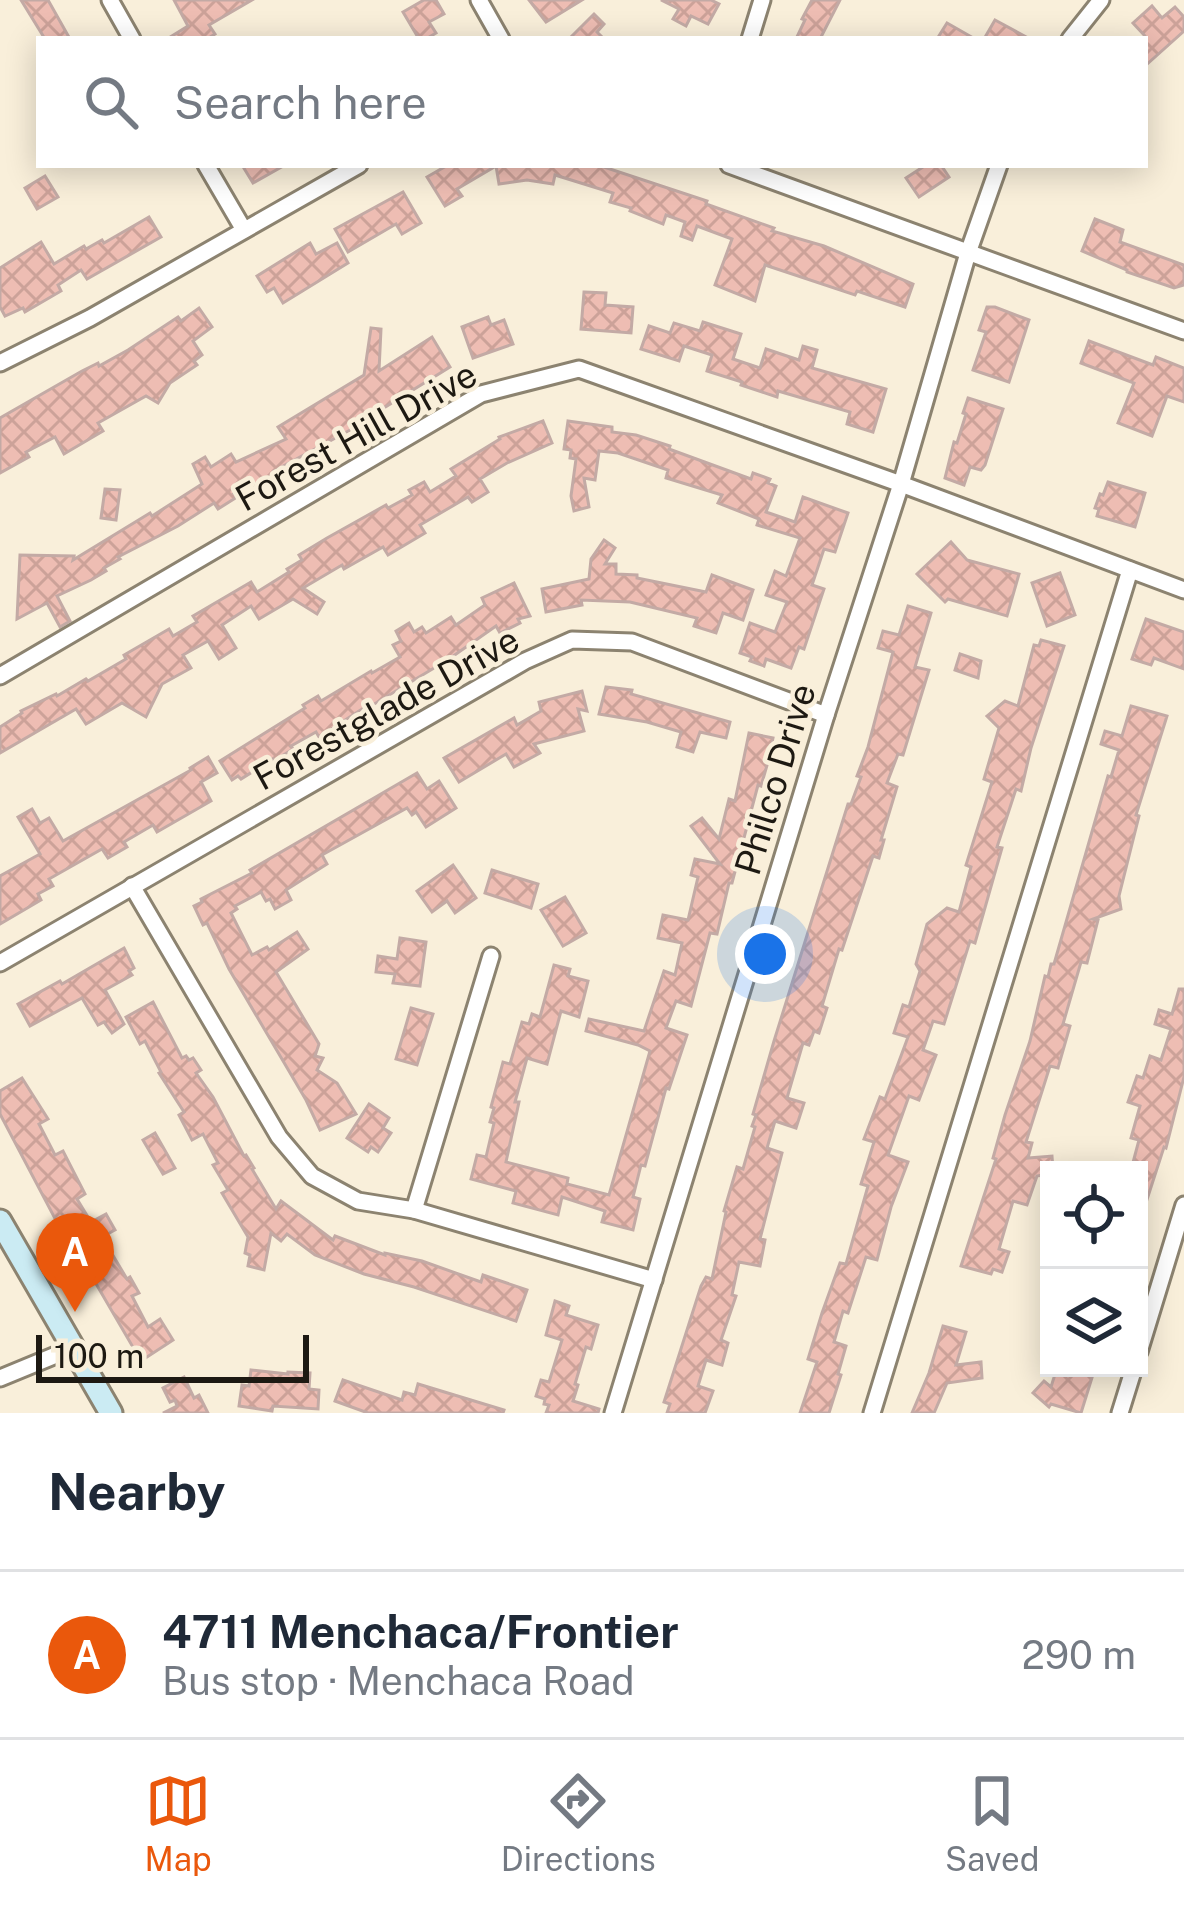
<!DOCTYPE html>
<meta charset="utf-8">
<style>
:root{--surface:#fff;--page:#f6f6f7;--text:#1f2937;--muted:#747a83;--line:#e0e1e3;--accent:#ea580c}
body{margin:0;font-family:"Public Sans",sans-serif;background:var(--page);color:var(--text)}
.controls{position:absolute;right:36px;bottom:36px;display:grid;overflow:hidden;border-radius:0px;box-shadow:0 6px 30px #0003}
.controls button{width:108px;height:108px;display:grid;place-items:center;padding:0;border:0;border-bottom:3px solid var(--line);background:var(--surface);color:var(--text);font:60px sans-serif}
.scale{position:absolute;left:36px;bottom:30px;width:273px;box-sizing:border-box;padding-left:12px;border:6px solid #1d1912;border-top:0;font-size:33px;line-height:42px;white-space:nowrap;color:#1d1912;-webkit-text-stroke:9px #f9efda;paint-order:stroke}
.you{position:absolute;left:765px;top:954px;width:42px;height:42px;margin:-30px;border:9px solid #fff;border-radius:50%;background:#1a73e8;box-shadow:0 0 0 18px #1a73e833}
.badge{display:grid;place-items:center;width:78px;height:78px;border-radius:50%;background:var(--accent);color:#fff;font-size:39px;font-weight:700}
.pin{position:absolute;translate:-50% -99px;filter:drop-shadow(0 3px 6px #0008)}
.pin::after{content:'';position:absolute;top:63px;width:42px;height:36px;background:inherit;clip-path:polygon(0 0,100% 0,50% 100%)}
.list{margin:0;padding:0;list-style:none}
h2{display:flex;justify-content:space-between;align-items:center;height:156px;margin:0;padding:0 48px;font-size:51px}
h2 small{font-size:39px;font-weight:400;color:var(--muted)}
.list li{display:grid;grid-template-columns:78px 1fr auto;gap:36px;align-items:center;box-sizing:border-box;height:168px;padding:0 48px;border-top:3px solid var(--line)}
.list b{display:block;font-size:45px;white-space:nowrap}
.list p{margin:0;font-size:39px;white-space:nowrap;color:var(--muted)}
.list em{font-size:39px;font-style:normal;color:var(--muted)}
.icon{flex:none;width:66px;height:66px;fill:none;stroke:currentColor;stroke-width:2;stroke-linecap:round;stroke-linejoin:round}
.map{position:relative;flex:none;width:1184px;height:1413px;overflow:hidden}
.search{position:absolute;background:var(--surface);box-shadow:0 6px 30px #0003;left:36px;right:36px;top:36px;height:132px;display:flex;align-items:center;gap:30px;box-sizing:border-box;padding:0 42px;border-radius:0px;color:var(--muted);font-size:45px}
.sheet{height:324px;background:var(--surface)}
nav{display:flex;justify-content:space-around;align-items:center;box-sizing:border-box;height:168px;border-top:3px solid var(--line);background:var(--surface);font-size:33px;color:var(--muted)}
nav a{display:grid;justify-items:center;gap:6px}
nav .on{color:var(--accent)}
.map>svg:first-child{display:block}
.building{fill:url(#building-cross-hatch);stroke:#c3aaa5;stroke-width:3}
.lines{fill:none;stroke-linecap:round;stroke-linejoin:round}
.street-casing{stroke:#8c8370;stroke-width:21}
.secondary-casing{stroke:#8c8370;stroke-width:27}
.street{stroke:#fff;stroke-width:15}
.secondary{stroke:#cbebf3;stroke-width:21}
.labels{text-anchor:middle;stroke-width:9;stroke-linejoin:round;paint-order:stroke}
.street-label{font-size:36px;fill:#1d1912;stroke:#f9efda}
</style>
<div class="map">
<svg width="1184" height="1413" viewBox="0 0 1184 1413">
<defs>
<pattern id="building-cross-hatch" width="8" height="8" patternUnits="userSpaceOnUse" patternTransform="scale(3)"><rect width="8" height="8" fill="#eebdb3"/><path d="M0 0l8 8M0 8l8-8" fill="none" stroke="#cca299"/></pattern>
</defs>
<rect width="100%" height="100%" fill="#f9efda"/>
<!-- building -->
<g class="building">
<path d="M21,0H48L70,39H45Z"/>
<path d="M174,0H252L209,25L215,34L207,39H167L188,26Z"/>
<path d="M424,0H436L444,14L429,22L436,33L426,39H419L403,12Z"/>
<path d="M529,0H582L546,22Z"/>
<path d="M661,0H711L719,4L708,24L691,16L686,26L673,19L679,9Z"/>
<path d="M812,0H840L820,39H796L805,20L802,19Z"/>
<path d="M1152,6L1162,18L1175,7L1184,17V31L1145,66V36L1133,23Z"/>
<path d="M594,14L604,24L597,32L604,39H569Z"/>
<path d="M995,20L1030,39H984Z"/>
<path d="M947,23L975,39H937Z"/>
<path d="M242,165H285L253,183Z"/>
<path d="M448,165H598L707,201L706,204L774,228L772,231L824,246L913,284L905,307L857,291L855,295L765,265L755,301L715,285L732,239L697,226L692,240L681,236L685,222L666,215L663,224L630,211L631,208L610,202L613,193L555,175L553,184L527,180L499,184L496,166L457,189L462,196L445,206L427,177Z"/>
<path d="M926,165H941L949,177L919,197L906,178Z"/>
<path d="M45,176L58,197L37,209L25,188Z"/>
<path d="M403,192L421,223L402,234L396,224L348,252L335,229Z"/>
<path d="M149,217L161,237L87,279L81,270L58,285L61,291L25,312L23,308L5,316L0,307V268L41,242L54,264L84,246L86,249L102,240L104,243Z"/>
<path d="M1095,219L1123,230L1120,242L1184,265V285L1174,288L1127,272V270L1082,251Z"/>
<path d="M310,243L316,254L337,243L348,263L283,303L274,288L267,292L257,276Z"/>
<path d="M584,292L606,293L605,305L633,307L631,333L581,329Z"/>
<path d="M987,307H995L1029,320L1009,382L973,370L986,332L979,330Z"/>
<path d="M199,308L212,327L193,341L202,355L194,361L197,365L170,383L158,403L146,396L98,423L103,431L64,454L55,437L26,452L29,457L0,473V418L82,371L98,363L99,366L128,350L178,317L181,321Z"/>
<path d="M488,317L491,325L504,320L513,344L473,358L462,327Z"/>
<path d="M703,322L741,334L733,359L760,368L766,349L799,360L803,346L817,350L812,368L886,389L873,432L847,424L850,412L778,391L777,397L741,385L742,382L707,371L712,355L684,346L679,361L641,349L649,326L670,333L674,323L700,331Z"/>
<path d="M371,328L381,329L379,371L432,337L450,367L379,411L380,414L274,471L276,474L234,494L237,497L218,509L214,503L178,526L118,557L120,559L104,568L106,571L91,580L57,596L70,621L60,627L47,603L17,619L20,555L74,556L73,560L150,513L152,516L202,484L193,464L205,457L211,467L231,454L236,462L286,439L278,427L364,375Z"/>
<path d="M1089,341L1153,365L1156,357L1184,368V402L1167,396L1152,436L1118,423L1134,383L1081,363Z"/>
<path d="M968,398L1003,409L985,465L981,470L970,467L964,485L945,478L954,442L957,443L966,414L963,413Z"/>
<path d="M543,421L552,443L507,463L480,479L488,492L472,502L468,497L420,525L425,533L388,555L383,547L344,569L342,565L303,588L324,602L317,614L293,599L259,619L251,606L222,625L236,648L219,659L208,641L183,655L191,668L162,684L146,717L122,703L86,724L76,709L0,753V727L22,713L21,711L56,694L57,696L86,679L88,681L126,659L124,655L169,629L173,636L197,622L193,616L251,582L257,592L289,572L287,569L302,560L299,555L327,538L386,505L388,508L412,495L409,490L424,482L430,492L456,476L451,469L500,439L499,437Z"/>
<path d="M568,421L612,427V432L636,435L670,446L669,449L751,479L753,473L770,479L768,483L776,486L766,512L795,522L803,497L848,513L835,552L824,549L812,585L824,589L804,649L799,647L791,668L766,659L764,666L750,661L752,657L740,653L750,623L775,632L787,602L766,595L775,571L786,576L800,538L757,525L759,519L718,503L722,495L666,478L668,470L618,453L599,451L595,480L584,478L589,507L574,511L571,496L576,459L570,458L571,450L564,449Z"/>
<path d="M1108,482L1145,493L1135,527L1097,516L1099,509L1095,508L1100,494L1103,495Z"/>
<path d="M105,489L120,490L116,520L101,518Z"/>
<path d="M604,540L615,548L605,564H616V574L637,575V578L706,592L712,575L753,590L743,620L723,613L716,633L694,626L697,618L630,602L581,600L582,605L546,612L542,589L589,579L591,559Z"/>
<path d="M951,542L967,560L1019,574L1007,616L948,599L945,602L917,574Z"/>
<path d="M1060,573L1075,615L1047,626L1032,583Z"/>
<path d="M514,583L530,616L518,619L520,623L500,633L496,626L449,659L371,706L370,704L319,737L316,732L291,746L293,749L274,761L273,759L241,779L238,776L232,780L220,761L305,708L303,705L318,696L321,701L371,671L372,673L400,657L393,645L401,641L396,631L409,623L414,632L422,627L426,633L451,617L456,625L485,605L482,598Z"/>
<path d="M908,606L931,613L915,667L929,670L903,755L898,754L887,783L897,787L881,840H884L879,858L873,856L842,950L839,949L822,1006L827,1008L819,1033L814,1031L809,1045L803,1043L787,1098L804,1103L796,1128L775,1121L767,1148L782,1153L760,1239L765,1240L760,1266L739,1262L732,1295L736,1296L721,1340L728,1343L722,1365L706,1360L698,1386L713,1391L705,1413H667L670,1404L664,1402L701,1286L706,1277L712,1279L726,1212L724,1211L737,1167L743,1169L755,1127L752,1126L756,1115L753,1114L774,1041L848,804H851L861,777L857,776L868,747L893,652L878,648L883,631L899,635Z"/>
<path d="M1146,619L1184,632V669L1154,658L1151,665L1132,659Z"/>
<path d="M1041,640L1064,646L1031,748L1021,791L1016,789L997,847L1002,848L975,943L970,941L944,1024L933,1021L923,1050L936,1055L919,1100L909,1096L888,1155L908,1162L891,1207L877,1260L866,1257L848,1313L843,1311L834,1342L846,1346L838,1374L841,1375L829,1413H800L817,1362L808,1359L822,1313L840,1263L846,1264L868,1186L861,1184L874,1142L864,1139L880,1097L885,1099L908,1037L894,1033L903,1005L909,1007L920,971L916,964L927,924L947,908L959,912L971,867L966,865L992,782L984,779L999,728L987,716L1005,701L1018,706L1034,645L1039,646Z"/>
<path d="M960,654L981,661L978,678L955,670Z"/>
<path d="M606,687L632,690L631,694L730,722L726,738L700,732L693,752L677,747L681,732L647,722L599,714Z"/>
<path d="M582,691L587,711L578,709L584,731L534,744L540,753L514,767L506,754L459,782L444,758L514,718L517,725L541,711L539,702Z"/>
<path d="M1131,706L1167,716L1136,815L1139,816L1119,896L1121,909L1093,919L1098,920L1087,963L1081,962L1063,1024L1070,1026L1058,1068L1050,1066L1026,1142L1032,1143L1028,1158L1052,1156L1053,1170H1049V1174L1037,1176L1027,1205L1013,1201L999,1249L1009,1252L1002,1272L993,1269L991,1274L961,1266L996,1159L993,1158L1005,1115L1030,1041L1045,976L1048,977L1051,964H1054L1108,776L1111,777L1119,750L1101,744L1105,731L1122,736Z"/>
<path d="M749,733L773,738L768,762L761,786L758,785L732,883H729L717,934L710,933L691,1006L676,1001L666,1028L687,1035L669,1089L666,1088L645,1166L641,1165L633,1197L640,1199L633,1230L602,1222L605,1211L562,1197L558,1215L513,1203L516,1191L471,1179L477,1155L486,1157L494,1123L490,1122L494,1108L491,1107L503,1062L510,1064L522,1022L529,1024L532,1014L540,1017L554,965L570,969L568,976L588,981L579,1017L561,1011L547,1064L527,1058L515,1102H519L506,1162L568,1178L567,1184L609,1195L650,1051L638,1045L586,1031L589,1019L644,1031L664,971L675,975L682,943L658,938L663,915L688,920L698,877L691,875L695,859L720,864L691,826L702,818L719,839L729,799L735,801Z"/>
<path d="M208,757L217,773L201,782L211,801L157,832L153,825L124,842L127,847L108,858L102,849L49,879L53,886L38,894L41,900L0,924V876L40,854L18,817L32,809L40,823L49,818L63,841L191,770L190,768Z"/>
<path d="M417,773L427,789L439,781L456,808L426,827L416,812L412,815L407,808L322,855L327,864L286,890L291,900L275,909L270,899L266,901L261,892L235,906L237,909L231,913L252,955L267,947L269,950L297,932L308,949L276,972L319,1044L315,1056L323,1058L317,1070L337,1083L356,1114L320,1130L306,1100L229,969L207,923L203,925L194,906L202,902L201,899L252,873L250,870Z"/>
<path d="M453,865L476,898L455,913L447,901L432,912L417,891Z"/>
<path d="M492,870L538,884L531,908L485,893Z"/>
<path d="M565,897L586,933L563,946L541,910Z"/>
<path d="M400,938L426,942L420,986L393,983L395,974L376,972L378,956L397,959Z"/>
<path d="M124,948L134,968L129,971L132,975L105,990L124,1024L112,1033L104,1022L98,1025L82,998L30,1026L18,1004L60,981L62,984Z"/>
<path d="M1179,989H1184V1077L1166,1148L1164,1147L1142,1215H1139V1170H1131L1139,1140L1131,1138L1140,1106L1128,1102L1137,1076L1143,1078L1150,1056L1161,1060L1171,1029L1155,1024L1159,1010L1172,1014Z"/>
<path d="M153,1002L182,1058L186,1056L189,1060L193,1058L201,1070L196,1073L213,1097L244,1156L246,1155L254,1168L252,1169L276,1209L281,1201L333,1240L335,1236L385,1255V1253L422,1261L481,1282L483,1275L527,1290L516,1321L414,1287L364,1274L315,1255L287,1234L281,1241L271,1233L264,1270L248,1266L250,1255L245,1253L248,1237L222,1193L228,1190L213,1165L218,1163L203,1134L192,1140L179,1115L184,1112L159,1073L161,1072L145,1041L140,1044L126,1017Z"/>
<path d="M411,1008L433,1014L417,1065L396,1059Z"/>
<path d="M22,1078L48,1119L39,1124L55,1155L63,1151L85,1194L77,1199L91,1222L106,1214L115,1230L102,1237L127,1279L130,1277L139,1293L132,1296L148,1327L160,1319L173,1340L141,1361L81,1258L86,1255L84,1248L71,1224L61,1230L0,1114V1091Z"/>
<path d="M369,1104L389,1118L383,1128L391,1133L378,1152L371,1147L368,1152L347,1138Z"/>
<path d="M155,1133L175,1168L163,1174L143,1140Z"/>
<path d="M555,1301L569,1306L566,1315L598,1325L591,1349L586,1347L575,1384L578,1385L573,1401L599,1409L598,1413H546L549,1405L544,1404L545,1399L536,1396L541,1380L549,1382L562,1340L546,1335Z"/>
<path d="M943,1326L966,1332L956,1365L981,1362L982,1378L947,1383L934,1413H912L929,1373Z"/>
<path d="M1057,1368H1095L1081,1413L1051,1404L1049,1407L1033,1393L1044,1381L1051,1387Z"/>
<path d="M251,1370L288,1374V1372L310,1373L309,1389L319,1390L318,1409L273,1406L272,1411L239,1406L242,1385L249,1386Z"/>
<path d="M184,1377L194,1398L199,1395L208,1413H163L177,1406L175,1400L170,1402L163,1388Z"/>
<path d="M343,1380L402,1400L404,1392L415,1395L418,1384L504,1410L503,1413H368L335,1401Z"/>
</g>
<g class="lines">
<defs>
<g id="street">
<path d="M110,0L132,39"/>
<path d="M479,0L501,39"/>
<path d="M750,39L762,0"/>
<path d="M1070,39L1101,0"/>
<path d="M206,165L244,230"/>
<path d="M729,165L1184,331"/>
<path d="M0,363L90,318L359,165"/>
<path d="M0,676L481,394L579,369L901,484L1184,590"/>
<path d="M132,886L279,1137L312,1176L358,1201L414,1210L654,1280"/>
<path d="M0,963L525,661L572,640L632,642L826,715"/>
<path d="M414,1210L491,956"/>
<path d="M1139,1352L1184,1205"/>
<path d="M0,1378L73,1348"/>
<path d="M613,1413L826,715L901,484L968,253L999,165"/>
<path d="M872,1413L1130,570"/>
<path d="M1120,1413L1134,1368"/>
</g>
<path id="secondary" d="M0,1221L111,1413"/>
</defs>
<!-- street casing -->
<use href="#street" class="street-casing"/>
<!-- secondary casing -->
<use href="#secondary" class="secondary-casing"/>
<!-- street -->
<use href="#street" class="street"/>
<!-- secondary -->
<use href="#secondary" class="secondary"/>
</g>
<g class="labels">
<!-- street labels -->
<g class="street-label">
<text transform="translate(356 436) rotate(-29)" y="13">Forest Hill Drive</text>
<text transform="translate(386 708) rotate(-29)" y="13">Forestglade Drive</text>
<text transform="translate(775 779) rotate(-73)" y="13">Philco Drive</text>
</g>
</g>
</svg>
<div class="controls">
<button><svg class="icon" aria-label="locate" viewBox="0 0 24 24"><circle cx="12" cy="12" r="6"/><path d="M12 2v4M12 18v4M2 12h4M18 12h4"/></svg></button>
<button><svg class="icon" aria-label="layers" viewBox="0 0 24 24"><path d="M12 4l9 5-9 5-9-5zM3 14l9 5 9-5"/></svg></button>
</div>
<div class="scale">100 m</div>
<div class="you"></div>
<div class="pin badge" style="left:75px;top:1312px">A</div>
<div class="search"><svg class="icon" aria-label="search" viewBox="0 0 24 24"><circle cx="10" cy="10" r="6"/><path d="M15 15l6 6"/></svg>Search here</div>
</div>
<section class="sheet">
<h2>Nearby<small></small></h2>
<ul class="list">
<li><span class="badge">A</span><div><b>4711 Menchaca/Frontier</b><p>Bus stop · Menchaca Road</p></div><em>290 m</em></li>
</ul>
</section>
<nav>
<a class="on"><svg class="icon" aria-label="map" viewBox="0 0 24 24"><path d="M3 6l6-2 6 2 6-2v14l-6 2-6-2-6 2zM9 4v14M15 6v14"/></svg>Map</a>
<a><svg class="icon" aria-label="directions" viewBox="0 0 24 24"><path d="M12 3l9 9-9 9-9-9zM9 14v-3h6M13 9l2 2-2 2"/></svg>Directions</a>
<a><svg class="icon" aria-label="saved" viewBox="0 0 24 24"><path d="M7 4h10v16l-5-4-5 4z"/></svg>Saved</a>
</nav>
